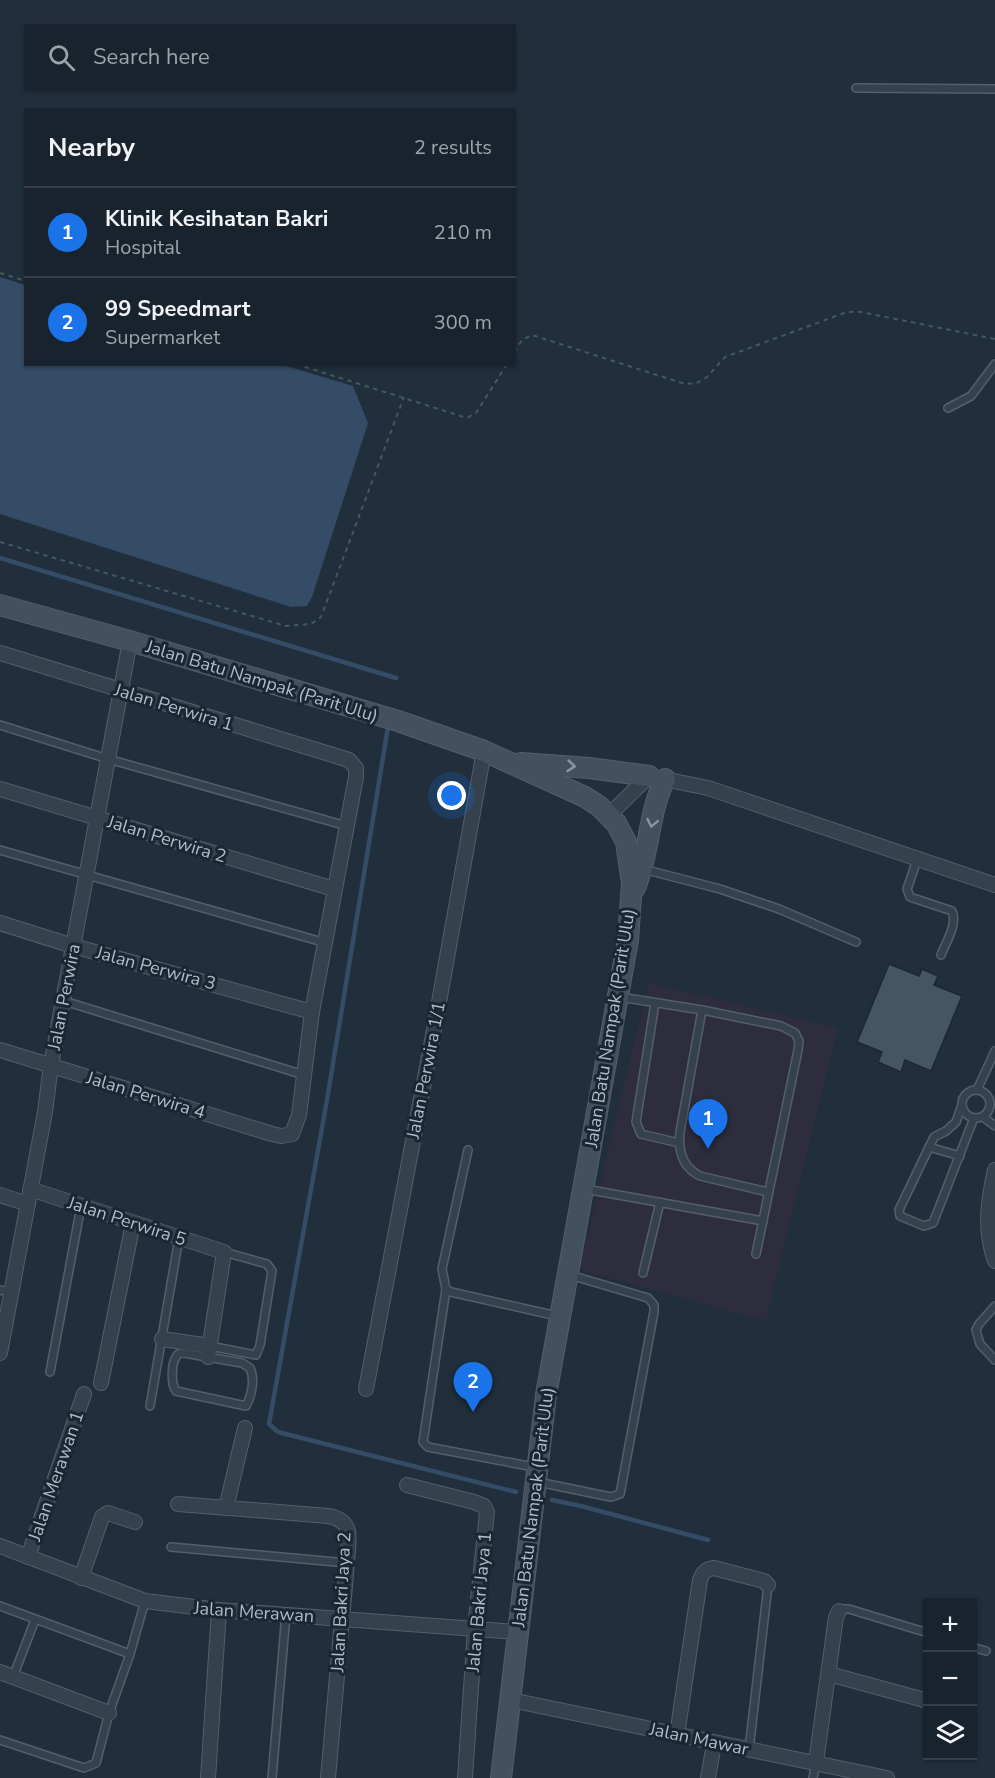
<!DOCTYPE html>
<meta charset="utf-8">
<style>
:root{--surface:#19232e;--page:#222b36;--text:#f1f3f6;--muted:#9fa4aa;--line:#37404a;--accent:#1a73e8}
body{margin:0;font-family:"Nunito Sans",sans-serif;background:var(--page);color:var(--text)}
.controls{position:absolute;right:18px;bottom:18px;display:grid;overflow:hidden;border-radius:0px;box-shadow:0 2px 4px #0004}
.controls button{width:54px;height:54px;display:grid;place-items:center;padding:0;border:0;border-bottom:2px solid var(--line);background:var(--surface);color:var(--text);font:30px sans-serif}
.you{position:absolute;left:452px;top:796px;width:21px;height:21px;margin:-15px;border:4px solid #fff;border-radius:50%;background:#1a73e8;box-shadow:0 0 0 9px #1a73e833}
.badge{display:grid;place-items:center;width:39px;height:39px;border-radius:50%;background:var(--accent);color:#fff;font-size:20px;font-weight:700}
.pin{position:absolute;translate:-50% -50px;filter:drop-shadow(0 2px 3px #0008)}
.pin::after{content:'';position:absolute;top:32px;width:21px;height:18px;background:inherit;clip-path:polygon(0 0,100% 0,50% 100%)}
.list{margin:0;padding:0;list-style:none}
h2{display:flex;justify-content:space-between;align-items:center;height:78px;margin:0;padding:0 24px;font-size:26px}
h2 small{font-size:20px;font-weight:400;color:var(--muted)}
.list li{display:grid;grid-template-columns:39px 1fr auto;gap:18px;align-items:center;box-sizing:border-box;height:90px;padding:0 24px;border-top:2px solid var(--line)}
.list b{display:block;font-size:22px;white-space:nowrap}
.list p{margin:0;font-size:20px;white-space:nowrap;color:var(--muted)}
.list em{font-size:20px;font-style:normal;color:var(--muted)}
.icon{flex:none;width:33px;height:33px;fill:none;stroke:currentColor;stroke-width:2;stroke-linecap:round;stroke-linejoin:round}
.map{position:relative;flex:none;width:995px;height:1778px;overflow:hidden}
.search{position:absolute;background:var(--surface);box-shadow:0 2px 4px #0004;left:24px;top:24px;width:492px;height:66px;display:flex;align-items:center;gap:15px;box-sizing:border-box;padding:0 21px;border-radius:0px;color:var(--muted);font-size:22px}
.panel{position:absolute;background:var(--surface);box-shadow:0 2px 4px #0004;left:24px;top:108px;width:492px;height:258px;border-radius:0px}
.map>svg:first-child{display:block}
.medical{fill:#2e2d3e}
.water{fill:#344c65}
.lines{fill:none;stroke-linecap:round;stroke-linejoin:round}
.stream{stroke:#344c65;stroke-width:4.5}
.building{fill:#445564;stroke:#1c2834;stroke-width:1.5}
.lane-casing{stroke:#535f6b;stroke-width:10}
.street-casing{stroke:#535f6b;stroke-width:16}
.secondary-casing{stroke:#535f6b;stroke-width:22}
.path{stroke:#415a5b;stroke-width:2;stroke-dasharray:4.5 4.5;stroke-linecap:butt}
.lane{stroke:#35414d;stroke-width:7}
.street{stroke:#35414d;stroke-width:14}
.secondary{stroke:#435060;stroke-width:20}
.oneway{stroke:#8a96a4}
.labels{text-anchor:middle;stroke-width:6;stroke-linejoin:round;paint-order:stroke}
.street-label{font-size:18px;fill:#b0bcc9;stroke:#1a2632}
</style>
<div class="map">
<svg width="995" height="1778" viewBox="0 0 995 1778">
<rect width="100%" height="100%" fill="#212f3d"/>
<!-- medical -->
<path class="medical" d="M649,983L838,1028L766,1321L579,1270Z"/>
<!-- water -->
<path class="water" d="M0,277L25,285L26,364L283,365L353,386L368,423L312,597L307,606L291,607L0,514Z"/>
<g class="lines">
<!-- stream -->
<g class="stream">
<path d="M0,558L396,678"/>
<path d="M388,727L327,1100L269,1424L278,1432L516,1492"/>
<path d="M552,1500L581,1506L708,1540"/>
</g>
</g>
<!-- building -->
<path class="building" d="M889,964L919,976L922,969L938,976L934,985L962,996L931,1071L905,1060L901,1072L878,1062L882,1052L857,1042Z"/>
<g class="lines">
<defs>
<g id="lane">
<path d="M856,88L995,89"/>
<path d="M948,408L971,396L995,364"/>
<path d="M0,725L108,759L347,826"/>
<path d="M0,850L326,943"/>
<path d="M917,860L907,889L910,897L952,911C958,924 946,942 941,955"/>
<path d="M643,869L720,889L779,909L856,942"/>
<path d="M620,997L702,1010L781,1026L795,1033L799,1041L798,1050L756,1254"/>
<path d="M64,1001L304,1075"/>
<path d="M655,1003L636,1122L641,1134L679,1143"/>
<path d="M702,1010L680,1132C678,1150 682,1167 700,1176L768,1192"/>
<path d="M977,1090L995,1051"/>
<circle cx="976" cy="1104" r="14"/>
<path d="M962,1105L956,1122L946,1131L934,1137L899,1210L900,1216L924,1226L933,1223L974,1118"/>
<path d="M983,1117L995,1126"/>
<path d="M929,1147L960,1156"/>
<path d="M468,1150L442,1269L446,1289L451,1292L557,1316"/>
<path d="M585,1189L763,1221"/>
<path d="M643,1273L660,1202"/>
<path d="M446,1289L423,1442L428,1447L534,1467"/>
<path d="M0,1290L13,1293"/>
<path d="M995,1306L979,1324L976,1330L980,1344L995,1360"/>
<path d="M210,1346L256,1355L260,1345L272,1271L267,1264L224,1252"/>
<path d="M184,1353L242,1363L250,1368C255,1379 252,1395 246,1406L176,1391C171,1384 171,1365 176,1357C178,1353 180,1353 184,1353Z"/>
<path d="M50,1372L81,1206"/>
<path d="M150,1406L179,1238"/>
<path d="M538,1482L611,1497L620,1494L654,1312V1305L648,1298L570,1275"/>
<path d="M171,1547L347,1563"/>
<path d="M0,1606L130,1654"/>
<path d="M839,1611L843,1609H849L928,1633"/>
<path d="M972,1647L986,1651"/>
<path d="M13,1677L35,1620"/>
<path d="M0,1740L84,1768L96,1763L109,1713L130,1654L145,1601"/>
<path d="M749,1750L768,1585"/>
<path d="M272,1778L286,1614"/>
<path d="M813,1778L816,1762"/>
</g>
<g id="street">
<path d="M0,653L349,760L356,768V777L312,1012L299,1115L292,1134L281,1136L272,1134L0,1050"/>
<path d="M0,789L334,889"/>
<path d="M609,815L649,776L708,788L995,885"/>
<path d="M0,923L73,946L312,1012"/>
<path d="M995,1170C988,1200 984,1231 995,1261"/>
<path d="M30,1189L224,1252L208,1357"/>
<path d="M0,1195L28,1204"/>
<path d="M162,1339L210,1346"/>
<path d="M0,1353L45,1112L51,1065L130,641"/>
<path d="M101,1383L133,1223"/>
<path d="M366,1389L434,1030L484,751"/>
<path d="M407,1485L474,1502L484,1506L487,1512L475,1629L465,1778"/>
<path d="M178,1504L328,1516C356,1521 348,1541 347,1563L328,1778"/>
<path d="M226,1508L245,1428"/>
<path d="M0,1546L145,1601L219,1610L518,1632"/>
<path d="M28,1557L84,1394"/>
<path d="M81,1578L102,1517L108,1513L135,1522"/>
<path d="M0,1672L109,1713"/>
<path d="M829,1674L928,1701"/>
<path d="M511,1700L887,1778"/>
<path d="M677,1735L700,1580C703,1572 706,1569 714,1568L764,1581L768,1585"/>
<path d="M816,1762L836,1617L839,1611"/>
<path d="M208,1778L219,1610"/>
<path d="M708,1778L714,1744"/>
</g>
<g id="secondary">
<path d="M0,605L130,641L398,721L484,751L585,797L599,806L616,823L626,842L632,883L628,940L546,1395L501,1778"/>
<path d="M521,763L589,768L649,776"/>
<path d="M635,888C650,853 648,813 665,779"/>
</g>
</defs>
<!-- lane casing -->
<use href="#lane" class="lane-casing"/>
<!-- street casing -->
<use href="#street" class="street-casing"/>
<!-- secondary casing -->
<use href="#secondary" class="secondary-casing"/>
<!-- path -->
<g class="path">
<path d="M0,273L26,281"/>
<path d="M514,352L522,340L532,335L682,383L695,384L707,377L725,357L844,313L856,311L995,339"/>
<path d="M296,364L467,418L476,413L507,364"/>
<path d="M0,542L286,626L311,624L321,617L404,397"/>
</g>
<!-- lane -->
<use href="#lane" class="lane"/>
<!-- street -->
<use href="#street" class="street"/>
<!-- secondary -->
<use href="#secondary" class="secondary"/>
</g>
<!-- one-way arrows -->
<defs><path id="oneway-chevron" d="M-2-3.5L2.5 0L-2 3.5" fill="none" stroke-width="1.6" stroke-linecap="round" stroke-linejoin="round" transform="scale(1.5)"/></defs>
<g class="oneway">
<use href="#oneway-chevron" transform="translate(571 766) rotate(6)"/>
<use href="#oneway-chevron" transform="translate(652 823) rotate(101)"/>
</g>
<g class="labels">
<!-- street labels -->
<g class="street-label">
<text transform="translate(262 681) rotate(17)" y="6">Jalan Batu Nampak (Parit Ulu)</text>
<text transform="translate(174 707) rotate(17)" y="6">Jalan Perwira 1</text>
<text transform="translate(167 839) rotate(17)" y="6">Jalan Perwira 2</text>
<text transform="translate(156 968) rotate(15)" y="6">Jalan Perwira 3</text>
<text transform="translate(64 997) rotate(-79)" y="6">Jalan Perwira</text>
<text transform="translate(610 1028) rotate(-81)" y="6">Jalan Batu Nampak (Parit Ulu)</text>
<text transform="translate(426 1070) rotate(-79)" y="6">Jalan Perwira 1/1</text>
<text transform="translate(146 1095) rotate(17)" y="6">Jalan Perwira 4</text>
<text transform="translate(127 1221) rotate(18)" y="6">Jalan Perwira 5</text>
<text transform="translate(56 1476) rotate(-71)" y="6">Jalan Merawan 1</text>
<text transform="translate(533 1507) rotate(-83)" y="6">Jalan Batu Nampak (Parit Ulu)</text>
<text transform="translate(341 1602) rotate(-87)" y="6">Jalan Bakri Jaya 2</text>
<text transform="translate(479 1602) rotate(-85)" y="6">Jalan Bakri Jaya 1</text>
<text transform="translate(254 1612) rotate(4)" y="6">Jalan Merawan</text>
<text transform="translate(699 1739) rotate(12)" y="6">Jalan Mawar</text>
</g>
</g>
</svg>
<div class="controls">
<button>+</button>
<button>−</button>
<button><svg class="icon" aria-label="layers" viewBox="0 0 24 24"><path d="M12 4l9 5-9 5-9-5zM3 14l9 5 9-5"/></svg></button>
</div>
<div class="you"></div>
<div class="pin badge" style="left:708px;top:1149px">1</div>
<div class="pin badge" style="left:473px;top:1412px">2</div>
<div class="search"><svg class="icon" aria-label="search" viewBox="0 0 24 24"><circle cx="10" cy="10" r="6"/><path d="M15 15l6 6"/></svg>Search here</div>
<section class="panel">
<h2>Nearby<small>2 results</small></h2>
<ul class="list">
<li><span class="badge">1</span><div><b>Klinik Kesihatan Bakri</b><p>Hospital</p></div><em>210 m</em></li>
<li><span class="badge">2</span><div><b>99 Speedmart</b><p>Supermarket</p></div><em>300 m</em></li>
</ul>
</section>
</div>
